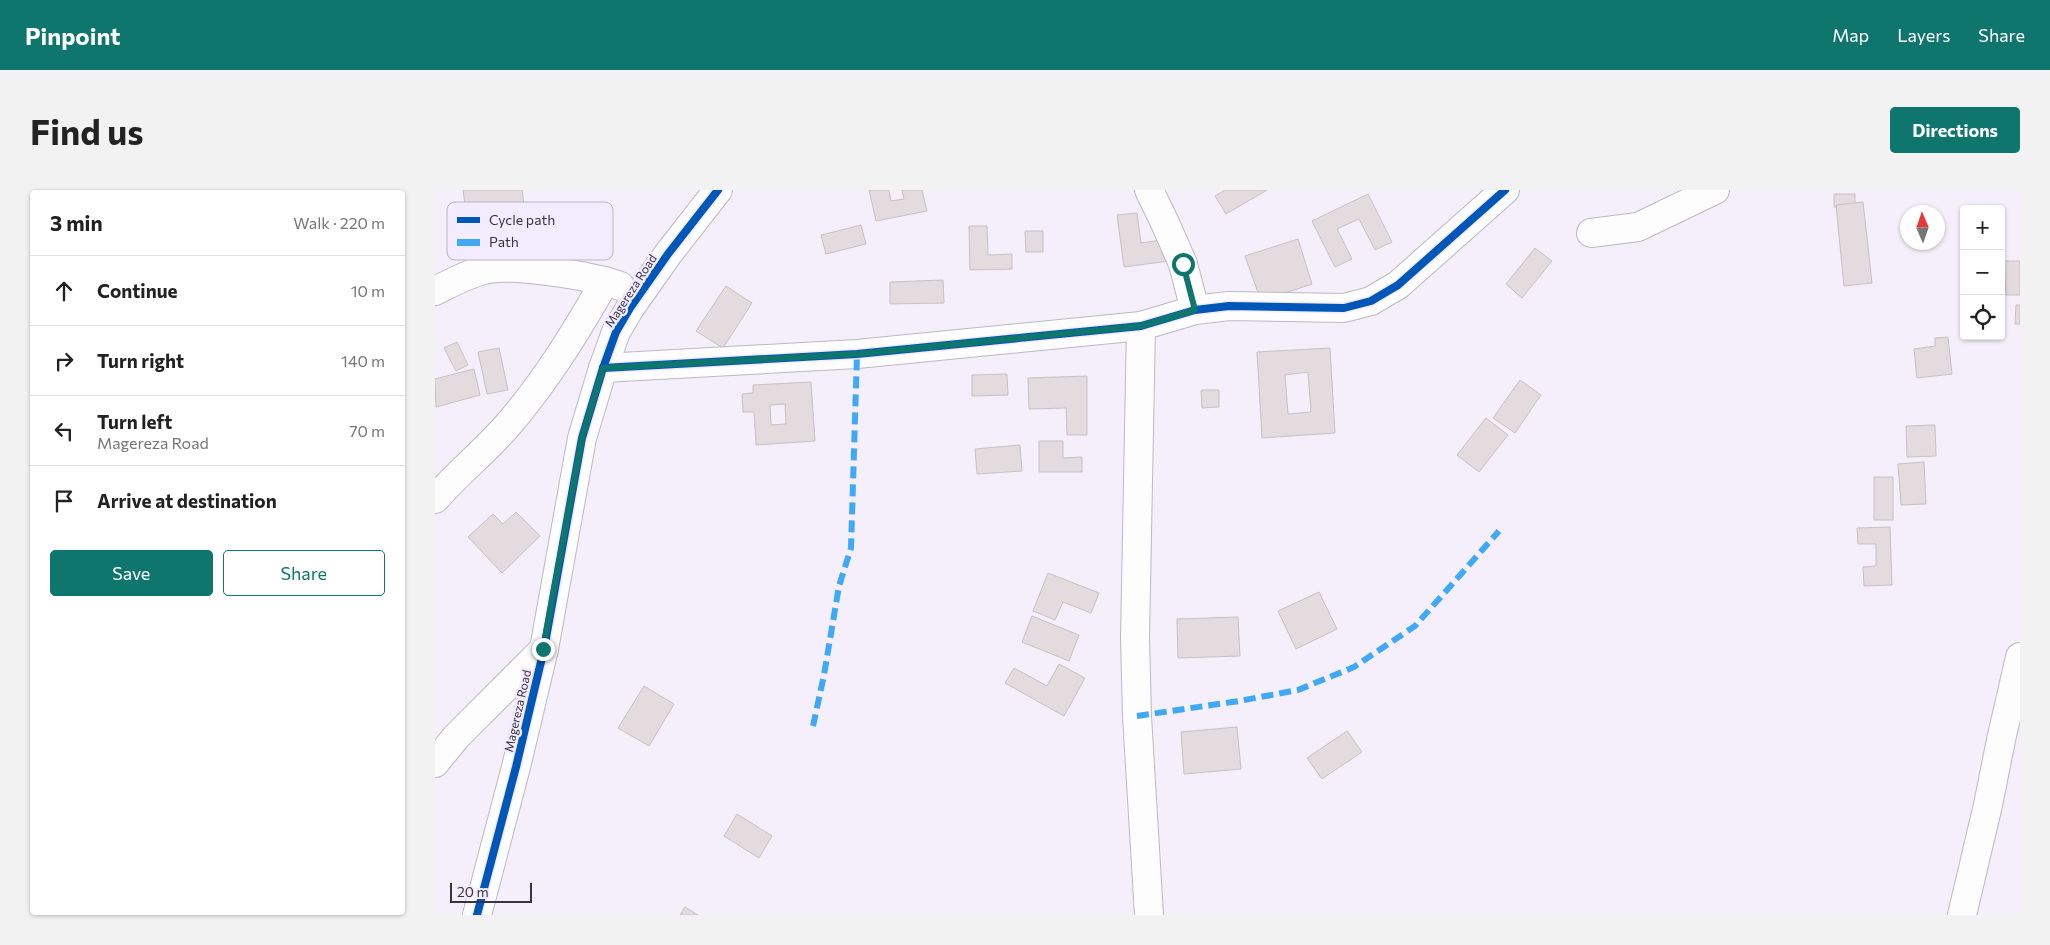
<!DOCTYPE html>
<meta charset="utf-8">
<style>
:root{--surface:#fff;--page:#f2f2f2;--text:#222;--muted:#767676;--line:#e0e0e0;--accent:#0f766e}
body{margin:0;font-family:Commissioner,sans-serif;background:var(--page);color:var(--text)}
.controls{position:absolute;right:15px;top:15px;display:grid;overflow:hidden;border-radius:5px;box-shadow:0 1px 4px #0004}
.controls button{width:45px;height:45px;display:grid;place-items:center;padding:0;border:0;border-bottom:1px solid var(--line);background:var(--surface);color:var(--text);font:25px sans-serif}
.compass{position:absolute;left:1465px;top:15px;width:45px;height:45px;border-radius:50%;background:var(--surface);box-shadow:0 1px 4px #0004;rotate:358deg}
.scale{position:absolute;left:15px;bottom:12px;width:82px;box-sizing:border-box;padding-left:5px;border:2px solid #38343d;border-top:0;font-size:14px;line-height:18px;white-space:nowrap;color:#38343d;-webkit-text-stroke:4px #f3ebfe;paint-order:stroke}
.stop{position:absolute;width:15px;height:15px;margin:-11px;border:4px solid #0f766e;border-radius:50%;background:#fff}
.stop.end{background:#0f766e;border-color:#fff;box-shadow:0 1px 5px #0008}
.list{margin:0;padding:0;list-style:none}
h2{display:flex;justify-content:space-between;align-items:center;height:65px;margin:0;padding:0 20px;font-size:21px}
h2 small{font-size:16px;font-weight:400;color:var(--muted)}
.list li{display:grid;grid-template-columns:32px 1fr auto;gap:15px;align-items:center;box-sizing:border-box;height:70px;padding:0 20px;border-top:1px solid var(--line)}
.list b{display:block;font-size:19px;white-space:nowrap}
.list p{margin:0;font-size:16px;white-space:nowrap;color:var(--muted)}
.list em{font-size:16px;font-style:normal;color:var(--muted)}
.actions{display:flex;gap:10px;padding:15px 20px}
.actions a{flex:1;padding:11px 0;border:1px solid var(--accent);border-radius:5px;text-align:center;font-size:18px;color:var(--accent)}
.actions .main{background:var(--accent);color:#fff}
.icon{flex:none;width:28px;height:28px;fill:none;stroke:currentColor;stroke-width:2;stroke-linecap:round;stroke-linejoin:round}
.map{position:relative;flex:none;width:1585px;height:725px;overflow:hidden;border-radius:5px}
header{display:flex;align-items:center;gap:30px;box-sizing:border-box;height:70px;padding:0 25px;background:var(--accent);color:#fff}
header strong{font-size:24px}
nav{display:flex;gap:28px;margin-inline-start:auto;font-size:18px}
.intro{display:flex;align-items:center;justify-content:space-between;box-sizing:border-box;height:120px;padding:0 30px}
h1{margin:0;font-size:35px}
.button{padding:12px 22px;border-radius:5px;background:var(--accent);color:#fff;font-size:18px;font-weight:700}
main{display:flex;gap:30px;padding:0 30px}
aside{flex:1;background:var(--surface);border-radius:5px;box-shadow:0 1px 4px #0004}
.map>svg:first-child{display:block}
.building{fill:#e3dbde;stroke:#c7c1c4;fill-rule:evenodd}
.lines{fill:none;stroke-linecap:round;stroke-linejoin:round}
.minor-casing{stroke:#bcb9c2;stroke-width:30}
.minor{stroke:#fdfdfe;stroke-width:28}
.quiet{stroke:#3fa9f5;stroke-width:6;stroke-dasharray:12 6;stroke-linecap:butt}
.cycleway-casing{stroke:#f3ebfe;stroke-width:11}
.cycleway{stroke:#0057b8;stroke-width:8}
.route{stroke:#0f766e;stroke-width:6}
.labels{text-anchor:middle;stroke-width:5;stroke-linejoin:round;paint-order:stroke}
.street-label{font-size:12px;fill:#38343d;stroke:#f3ebfe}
.key{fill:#f3ebfe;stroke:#bbb4c4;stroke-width:1}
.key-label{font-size:14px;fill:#38343d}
</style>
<header>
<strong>Pinpoint</strong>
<nav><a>Map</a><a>Layers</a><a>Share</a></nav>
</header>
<div class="intro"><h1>Find us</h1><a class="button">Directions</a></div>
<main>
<aside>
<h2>3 min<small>Walk · 220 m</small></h2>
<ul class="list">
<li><svg class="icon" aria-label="ahead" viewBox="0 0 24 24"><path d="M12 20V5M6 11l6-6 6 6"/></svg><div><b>Continue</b></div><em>10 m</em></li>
<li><svg class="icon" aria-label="right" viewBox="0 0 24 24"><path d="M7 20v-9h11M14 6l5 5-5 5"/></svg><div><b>Turn right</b></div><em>140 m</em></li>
<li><svg class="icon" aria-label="left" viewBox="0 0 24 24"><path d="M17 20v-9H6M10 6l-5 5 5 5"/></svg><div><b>Turn left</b><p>Magereza Road</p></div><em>70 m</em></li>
<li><svg class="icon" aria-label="arrive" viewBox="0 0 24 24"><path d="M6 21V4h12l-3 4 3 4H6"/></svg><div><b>Arrive at destination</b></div></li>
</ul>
<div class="actions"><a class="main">Save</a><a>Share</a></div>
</aside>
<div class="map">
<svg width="1585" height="725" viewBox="0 0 1585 725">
<rect width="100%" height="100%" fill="#f4effa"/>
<!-- building -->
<g class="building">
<path d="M28,0H87L90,22L32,29Z"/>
<path d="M434,0H454L456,11L469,9L467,0H487L492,21L441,31Z"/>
<path d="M790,0H832L791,24L780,6Z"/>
<path d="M933,4L957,52L940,60L924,29L902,39L917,69L900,77L877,31Z"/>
<rect x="1399" y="4" width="21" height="13"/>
<path d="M1428,12L1437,93L1409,96L1401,15Z"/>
<path d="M702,23L706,53L746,47L749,69L689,77L682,25Z"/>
<path d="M426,35L431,54L391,64L386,45Z"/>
<path d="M534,36H552L553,65L577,64V79L535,80Z"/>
<path d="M590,41H608V62H591Z"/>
<path d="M863,49L877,94L826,111L810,66Z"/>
<path d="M1100,58L1117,71L1087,108L1071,94Z"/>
<path d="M1569,71H1585V105H1571Z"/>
<path d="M508,90L509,113L455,114V92Z"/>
<path d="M291,96L317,113L288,158L261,141Z"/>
<path d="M1581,115H1585V134H1580Z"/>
<path d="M1513,147L1517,184L1482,188L1479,159L1500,156V148Z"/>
<path d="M22,152L33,175L21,181L9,158Z"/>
<path d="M64,158L73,200L52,204L43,162Z"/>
<path d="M895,158L900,243L827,248L822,162ZM873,182L876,222L853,224L850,185Z"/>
<path d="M39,179L45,205L1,217L0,189Z"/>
<path d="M572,184L573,205L537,206V185Z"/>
<path d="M652,186V245H632L631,218L594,219L593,188Z"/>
<path d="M1085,190L1106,205L1080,243L1058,228Z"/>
<path d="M376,192L380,251L321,255L319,222H308L307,204L318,203V195ZM350,214L351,234L336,235L335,215Z"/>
<path d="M766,200H784V217L767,218Z"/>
<path d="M1051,228L1073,245L1044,282L1022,265Z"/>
<path d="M1500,235L1501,266L1472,267L1471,236Z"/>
<path d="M604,251H628V268L647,267V282H604Z"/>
<path d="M585,255L587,281L542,284L540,259Z"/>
<path d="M1489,272L1491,314L1466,315L1463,274Z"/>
<rect x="1439" y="287" width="19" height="43"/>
<path d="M81,322L105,346L67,383L33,347L58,324L68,334Z"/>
<path d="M1455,337L1457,395L1429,396L1428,377L1441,376V354H1423L1422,338Z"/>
<path d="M613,383L664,403L656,423L628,412L620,430L598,421Z"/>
<path d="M884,402L902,439L861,459L843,421Z"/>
<path d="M597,426L644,445L634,471L587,452Z"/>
<path d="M803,427L805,466L743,468L742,429Z"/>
<path d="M624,474L650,488L629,526L570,493L579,478L612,496Z"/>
<path d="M209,496L239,514L214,556L183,538Z"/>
<path d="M802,537L806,579L749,584L746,542Z"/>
<path d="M912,541L927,562L887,589L872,568Z"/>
<path d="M302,624L337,646L324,668L289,646Z"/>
<path d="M250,717L263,725H245Z"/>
</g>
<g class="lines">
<defs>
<g id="minor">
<path d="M714,0L730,33L748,74L760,120"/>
<path d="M1156,43L1203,37L1280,0"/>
<path d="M0,101C16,93 32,84 49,80C76,73 158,86 185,96"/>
<path d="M706,136L700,448L702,526L714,725"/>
<path d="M168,178L422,164L706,136L760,120L794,116L909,118L936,111L963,95L1070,0"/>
<path d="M0,309C23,283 50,261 72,236C111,191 141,142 170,91"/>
<path d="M0,573L21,547L109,459"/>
<path d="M42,725L81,577L109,459L147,248L168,178L181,142L195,118L233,64L283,0"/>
<path d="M1527,725L1553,615L1566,550L1585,467"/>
</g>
</defs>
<!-- minor casing -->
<use href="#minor" class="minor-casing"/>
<!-- minor -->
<use href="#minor" class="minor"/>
<!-- quiet -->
<g class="quiet">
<path d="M702,526L804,511L863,500L919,477L980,436L1064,341"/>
<path d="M378,536L389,485L404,396L416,358L422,164"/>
</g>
<defs>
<g id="cycleway">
<path d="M168,178L422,164L706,136L760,120L794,116L909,118L936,111L963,95L1070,0"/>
<path d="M42,725L81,577L109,459L147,248L168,178L181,142L195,118L233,64L283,0"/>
</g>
</defs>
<!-- cycleway casing -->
<use href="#cycleway" class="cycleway-casing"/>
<!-- cycleway -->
<use href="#cycleway" class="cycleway"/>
</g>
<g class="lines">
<!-- route -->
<path class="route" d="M108,459L147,248L168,178L422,164L706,136L760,120L748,74"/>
</g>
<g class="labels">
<!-- street labels -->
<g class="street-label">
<text transform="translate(196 101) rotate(-57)" y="4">Magereza Road</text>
<text transform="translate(83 521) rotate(-77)" y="4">Magereza Road</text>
</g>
</g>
<!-- legend -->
<rect x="12" y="12" width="166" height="58" rx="8" class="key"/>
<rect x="22" y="27" width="23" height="6" fill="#0057b8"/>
<rect x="22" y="49" width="23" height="7" fill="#3fa9f5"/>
<g class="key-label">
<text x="54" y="35">Cycle path</text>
<text x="54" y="57">Path</text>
</g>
</svg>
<div class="controls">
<button>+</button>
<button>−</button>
<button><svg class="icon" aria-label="locate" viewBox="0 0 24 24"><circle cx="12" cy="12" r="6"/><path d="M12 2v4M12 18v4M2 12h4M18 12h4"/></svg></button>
</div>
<svg class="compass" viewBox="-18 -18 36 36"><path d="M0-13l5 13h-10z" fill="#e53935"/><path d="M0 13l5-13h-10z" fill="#767676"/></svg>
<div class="scale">20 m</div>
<div class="stop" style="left:748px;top:74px"></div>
<div class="stop end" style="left:108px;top:459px"></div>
</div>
</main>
